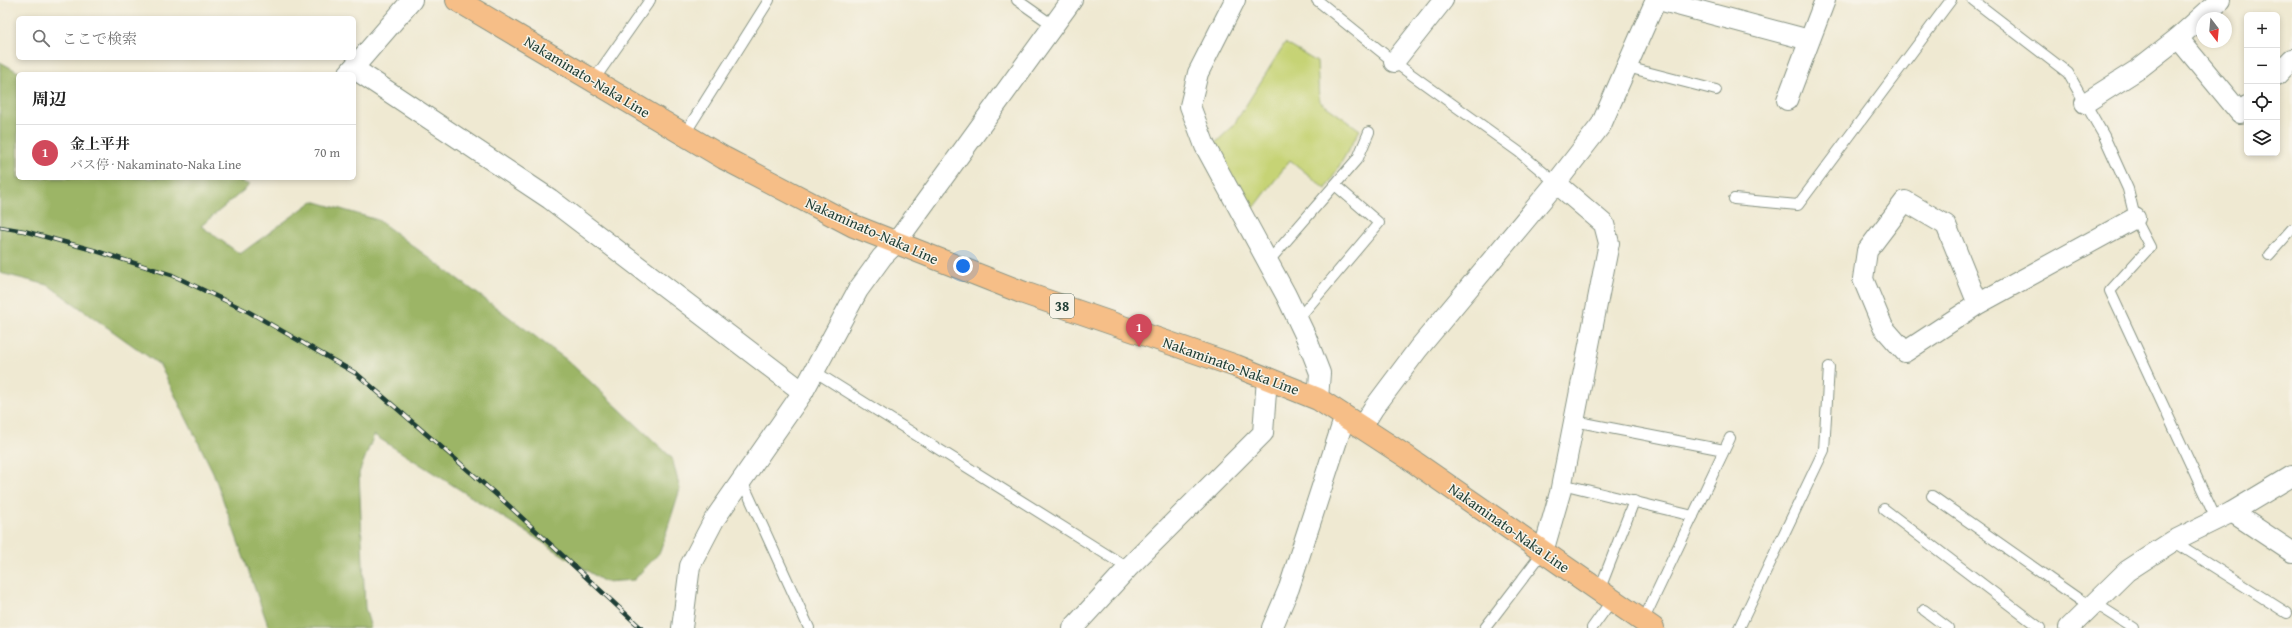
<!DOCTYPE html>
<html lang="ja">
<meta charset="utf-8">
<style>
:root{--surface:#fff;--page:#f2f2f2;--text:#222;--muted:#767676;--line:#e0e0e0;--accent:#d1495b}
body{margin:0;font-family:"Gentium Book Plus","Noto Serif JP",serif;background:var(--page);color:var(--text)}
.controls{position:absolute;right:12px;top:12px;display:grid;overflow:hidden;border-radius:6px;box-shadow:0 2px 6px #0003}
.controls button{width:36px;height:36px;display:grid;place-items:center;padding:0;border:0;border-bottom:1px solid var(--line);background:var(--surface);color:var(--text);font:20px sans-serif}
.compass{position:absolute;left:2196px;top:12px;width:36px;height:36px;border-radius:50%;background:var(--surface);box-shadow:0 2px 6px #0003;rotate:164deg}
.you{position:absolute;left:963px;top:266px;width:14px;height:14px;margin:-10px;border:3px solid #fff;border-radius:50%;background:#1a73e8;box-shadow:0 0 0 6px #1a73e833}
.badge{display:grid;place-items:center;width:26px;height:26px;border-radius:50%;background:var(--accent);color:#fff;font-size:13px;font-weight:700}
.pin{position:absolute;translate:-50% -33px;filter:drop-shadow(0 1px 2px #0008)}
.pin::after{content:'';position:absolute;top:21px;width:14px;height:12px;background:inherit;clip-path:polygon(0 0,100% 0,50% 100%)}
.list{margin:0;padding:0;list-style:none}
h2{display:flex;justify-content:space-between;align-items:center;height:52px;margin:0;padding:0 16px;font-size:17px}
h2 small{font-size:13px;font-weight:400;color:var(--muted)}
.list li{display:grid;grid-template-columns:26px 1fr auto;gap:12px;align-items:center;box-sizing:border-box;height:56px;padding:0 16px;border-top:1px solid var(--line)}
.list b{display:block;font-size:15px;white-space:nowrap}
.list p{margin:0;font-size:13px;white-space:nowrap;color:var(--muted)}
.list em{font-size:13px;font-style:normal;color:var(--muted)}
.icon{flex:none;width:22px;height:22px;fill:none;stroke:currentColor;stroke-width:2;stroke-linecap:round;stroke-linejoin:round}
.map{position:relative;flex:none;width:2292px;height:628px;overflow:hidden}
.search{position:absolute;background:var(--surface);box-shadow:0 2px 6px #0003;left:16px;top:16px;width:340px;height:44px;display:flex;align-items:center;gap:10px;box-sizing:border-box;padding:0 14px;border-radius:6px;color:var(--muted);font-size:15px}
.panel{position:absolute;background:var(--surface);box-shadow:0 2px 6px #0003;left:16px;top:72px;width:340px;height:108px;border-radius:6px}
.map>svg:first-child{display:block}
.green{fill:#c6d375;stroke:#728854}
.forest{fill:#9cb566;stroke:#5e794d}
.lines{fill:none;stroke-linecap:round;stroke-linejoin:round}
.service-casing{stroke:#879383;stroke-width:12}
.minor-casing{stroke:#879383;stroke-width:22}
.primary-casing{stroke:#879383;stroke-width:24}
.service{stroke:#fff;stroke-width:10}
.minor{stroke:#fff;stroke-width:20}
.primary{stroke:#f6be87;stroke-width:22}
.rail-casing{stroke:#1f3d34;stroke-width:4.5}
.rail{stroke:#f7f3e8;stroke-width:3;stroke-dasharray:9;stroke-linecap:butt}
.labels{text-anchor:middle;stroke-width:3;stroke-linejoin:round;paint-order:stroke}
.shield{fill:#f7f3e8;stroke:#60746a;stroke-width:1}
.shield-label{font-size:14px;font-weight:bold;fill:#1f3d34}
.street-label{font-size:15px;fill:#1f3d34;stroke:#f7f3e8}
</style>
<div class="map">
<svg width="2292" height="628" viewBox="0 0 2292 628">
<rect width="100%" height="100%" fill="#f7f3e8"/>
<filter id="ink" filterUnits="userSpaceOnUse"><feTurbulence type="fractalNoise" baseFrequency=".025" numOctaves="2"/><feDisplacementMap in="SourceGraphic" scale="8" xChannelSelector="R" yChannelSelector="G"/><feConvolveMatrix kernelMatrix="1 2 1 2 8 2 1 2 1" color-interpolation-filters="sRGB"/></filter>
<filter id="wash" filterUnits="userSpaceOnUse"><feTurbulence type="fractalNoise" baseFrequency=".012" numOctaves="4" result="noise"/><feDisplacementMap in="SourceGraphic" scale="16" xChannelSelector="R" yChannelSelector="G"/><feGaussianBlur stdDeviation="0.9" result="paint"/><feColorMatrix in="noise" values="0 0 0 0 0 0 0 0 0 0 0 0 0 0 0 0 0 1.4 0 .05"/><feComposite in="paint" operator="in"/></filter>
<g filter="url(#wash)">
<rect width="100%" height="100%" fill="#efe9d2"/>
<!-- green -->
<path class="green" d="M1285,43L1317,62L1319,101L1360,130L1326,189L1290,160L1248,216L1210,148L1233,126Z"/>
<!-- forest -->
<path class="forest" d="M0,62L22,74H18V178H231L250,185L201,226L240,254L313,201L378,220L567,360L672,458L680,489L660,552L634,580L605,582L374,435L359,473L365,608L371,628H269L213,472L160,365L48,285L0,273Z"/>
</g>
<g filter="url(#ink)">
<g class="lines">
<defs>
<g id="service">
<path d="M1017,0L1054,26"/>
<path d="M1317,0L1394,62L1519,152L1556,183"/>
<path d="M1973,0L2068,73L2104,136L2128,189L2135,218L2150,247L2110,291L2216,519"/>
<path d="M1627,67L1716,90"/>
<path d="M593,81L650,0"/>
<path d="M684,135L769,0"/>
<path d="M1734,199L1798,205L1951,0"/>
<path d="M2269,255L2292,229"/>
<path d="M1268,262L1358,158L1369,132"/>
<path d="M1298,319L1379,223L1335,185"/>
<path d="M814,371L1128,568"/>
<path d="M1574,421L1724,450"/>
<path d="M742,481L809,628"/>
<path d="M1562,484L1693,516"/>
<path d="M1932,496L2080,600L2104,609L2134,628"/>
<path d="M1884,509L2040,628"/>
<path d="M2173,541L2287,613"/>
<path d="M1599,591L1634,501"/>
<path d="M1924,610L1948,628"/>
<path d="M1643,621L1730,438"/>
<path d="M1485,628L1543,552"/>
<path d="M1592,628L1612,600"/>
<path d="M1739,628L1824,450L1829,367"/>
</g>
<g id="minor">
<path d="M1235,0L1198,73L1190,106L1205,146L1286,295L1306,337L1320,373L1318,399"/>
<path d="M1659,0L1809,40"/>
<path d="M2178,38L2240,113L2247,106"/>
<path d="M1394,62L1443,0"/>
<path d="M353,68L550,199L803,392"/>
<path d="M348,74L412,0"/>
<path d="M2277,75L2292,59"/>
<path d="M1787,100L1825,0"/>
<path d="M2085,103L2137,70L2178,38L2220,0"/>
<path d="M1978,304L1946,225L1905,201L1867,251L1863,279L1883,327L1905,352L1978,304L2135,218"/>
<path d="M1362,427L1373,409L1418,349L1556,183L1601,125L1656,0"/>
<path d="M2232,512L2292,552"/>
<path d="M1543,552L1560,493L1609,243L1604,224L1556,183"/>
<path d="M682,628L690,566L714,520L803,392L858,290L882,257L895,244L1072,0"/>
<path d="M1073,628L1128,568L1263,433L1267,378"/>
<path d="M1272,628L1289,588L1345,416"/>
<path d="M2069,628L2127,571L2173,541L2232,512L2292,476"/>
</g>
<path id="primary" d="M457,0L724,158L854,226L1024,293L1236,366L1318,399L1407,457L1653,628"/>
</defs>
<!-- service casing -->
<use href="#service" class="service-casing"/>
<!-- minor casing -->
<use href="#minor" class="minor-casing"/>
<!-- primary casing -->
<use href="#primary" class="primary-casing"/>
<!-- service -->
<use href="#service" class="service"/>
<!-- minor -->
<use href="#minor" class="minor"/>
<!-- primary -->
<use href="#primary" class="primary"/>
<defs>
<path id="rail" d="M0,227L24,231L93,250L172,275L249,312L357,374L506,503L641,628"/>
</defs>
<!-- rail casing -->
<use href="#rail" class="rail-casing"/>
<!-- rail -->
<use href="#rail" class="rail"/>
</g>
</g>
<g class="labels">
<!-- shield labels -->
<rect class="shield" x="1050" y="294" width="24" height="24" rx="3"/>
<g class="shield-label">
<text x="1062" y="311">38</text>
</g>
<!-- street labels -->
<g class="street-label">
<text transform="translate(587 77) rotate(31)" y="5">Nakaminato-Naka Line</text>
<text transform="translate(872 231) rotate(24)" y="5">Nakaminato-Naka Line</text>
<text transform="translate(1231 366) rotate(20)" y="5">Nakaminato-Naka Line</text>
<text transform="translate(1509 528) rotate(35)" y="5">Nakaminato-Naka Line</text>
</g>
</g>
</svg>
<div class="controls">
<button>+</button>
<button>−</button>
<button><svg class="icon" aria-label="locate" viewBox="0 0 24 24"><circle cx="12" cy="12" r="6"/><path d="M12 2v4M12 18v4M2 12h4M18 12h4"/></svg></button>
<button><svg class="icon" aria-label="layers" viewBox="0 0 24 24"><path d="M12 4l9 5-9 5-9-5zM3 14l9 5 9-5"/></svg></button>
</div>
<svg class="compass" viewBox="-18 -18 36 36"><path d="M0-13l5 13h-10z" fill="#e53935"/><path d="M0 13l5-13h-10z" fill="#767676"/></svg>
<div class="you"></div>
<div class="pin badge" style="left:1139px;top:347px">1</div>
<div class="search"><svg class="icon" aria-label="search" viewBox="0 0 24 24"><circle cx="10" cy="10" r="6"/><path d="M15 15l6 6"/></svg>ここで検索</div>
<section class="panel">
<h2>周辺<small></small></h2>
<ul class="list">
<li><span class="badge">1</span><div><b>金上平井</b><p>バス停 · Nakaminato-Naka Line</p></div><em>70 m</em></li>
</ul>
</section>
</div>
